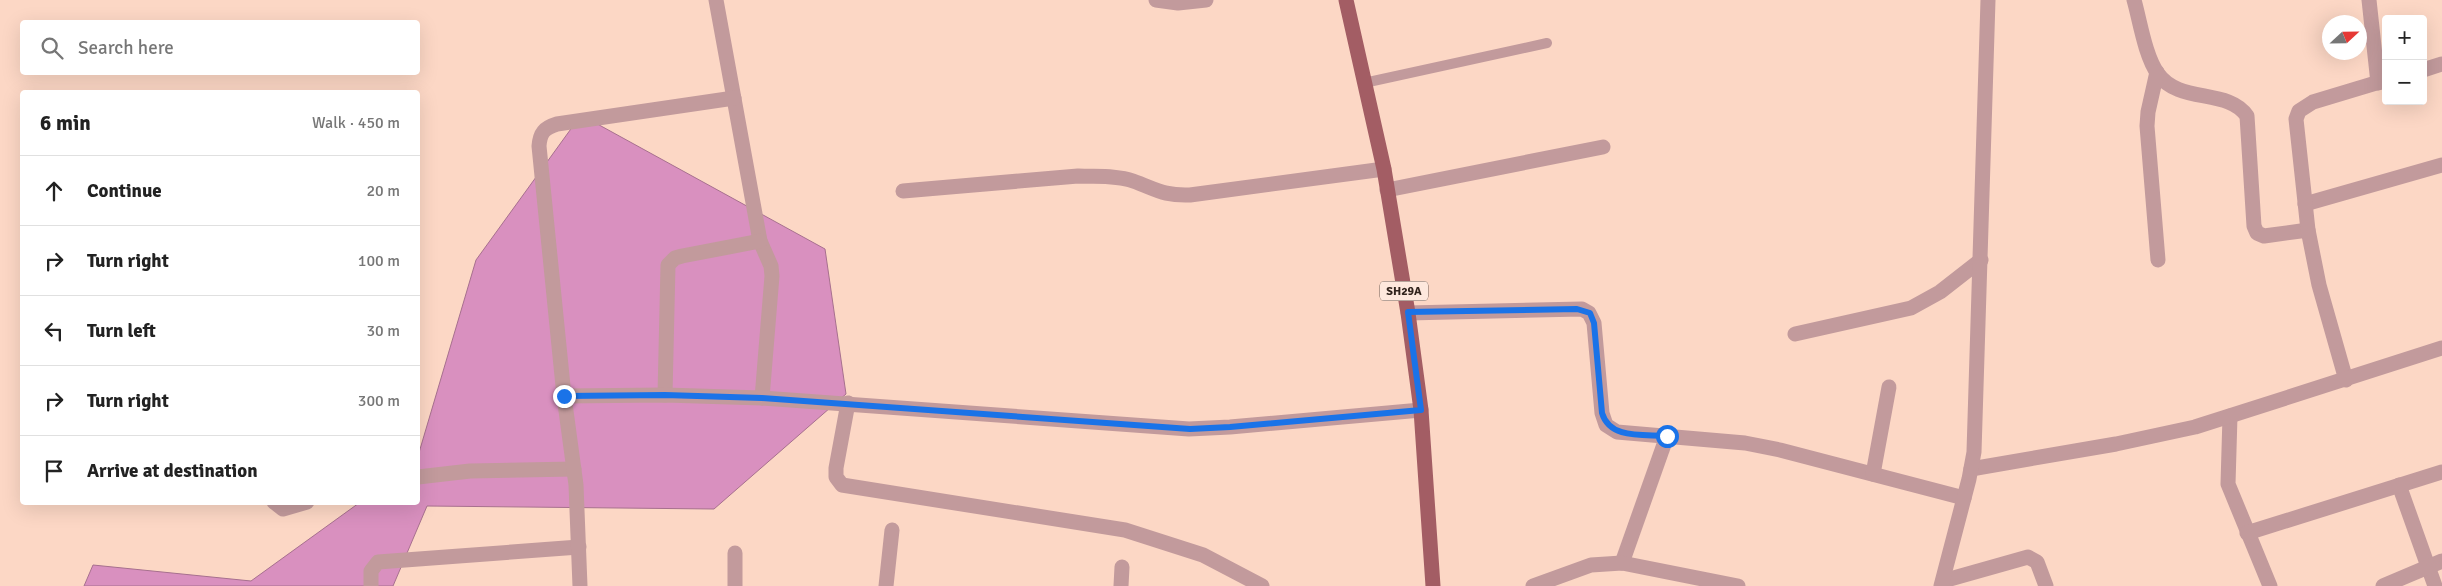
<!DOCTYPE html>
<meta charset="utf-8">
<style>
:root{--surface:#fff;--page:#f2f2f2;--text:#222;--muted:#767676;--line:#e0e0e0}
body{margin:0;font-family:Signika,sans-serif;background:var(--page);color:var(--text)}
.controls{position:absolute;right:15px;top:15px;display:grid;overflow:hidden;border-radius:5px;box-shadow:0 5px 20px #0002}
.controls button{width:45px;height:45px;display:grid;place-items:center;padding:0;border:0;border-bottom:1px solid var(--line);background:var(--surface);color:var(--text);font:25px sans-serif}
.compass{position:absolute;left:2322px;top:15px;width:45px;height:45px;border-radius:50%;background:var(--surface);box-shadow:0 5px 20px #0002;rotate:68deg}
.stop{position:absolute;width:15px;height:15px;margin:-11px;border:4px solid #1a73e8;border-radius:50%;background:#fff}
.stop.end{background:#1a73e8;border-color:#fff;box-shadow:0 1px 5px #0008}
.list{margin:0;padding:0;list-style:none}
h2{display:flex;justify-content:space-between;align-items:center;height:65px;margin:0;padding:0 20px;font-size:21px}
h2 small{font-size:16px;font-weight:400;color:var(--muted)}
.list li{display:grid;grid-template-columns:32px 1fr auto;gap:15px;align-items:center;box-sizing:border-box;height:70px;padding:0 20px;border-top:1px solid var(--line)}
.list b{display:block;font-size:19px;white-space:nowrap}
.list em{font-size:16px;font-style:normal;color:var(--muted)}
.icon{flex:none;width:28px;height:28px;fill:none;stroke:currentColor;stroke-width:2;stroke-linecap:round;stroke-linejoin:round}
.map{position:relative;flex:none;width:2442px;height:586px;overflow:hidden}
.search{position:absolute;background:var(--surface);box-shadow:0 5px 20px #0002;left:20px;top:20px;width:400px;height:55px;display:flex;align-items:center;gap:12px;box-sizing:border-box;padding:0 18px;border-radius:5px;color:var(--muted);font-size:19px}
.panel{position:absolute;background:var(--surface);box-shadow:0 5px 20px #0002;left:20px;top:90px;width:400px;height:415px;border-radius:5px}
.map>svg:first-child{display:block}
.water{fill:#d990bf;stroke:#a7708e}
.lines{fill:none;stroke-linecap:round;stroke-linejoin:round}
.service{stroke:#c29a9c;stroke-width:10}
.minor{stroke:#c29a9c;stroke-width:15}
.primary{stroke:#a35d64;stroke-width:15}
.route{stroke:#1a73e8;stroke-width:6}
.labels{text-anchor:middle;stroke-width:4;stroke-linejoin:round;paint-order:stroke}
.shield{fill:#fee8dd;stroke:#6f5f57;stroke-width:1}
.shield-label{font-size:12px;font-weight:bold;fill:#32241d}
</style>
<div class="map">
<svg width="2442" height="586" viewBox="0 0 2442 586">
<rect width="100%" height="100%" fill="#fcd7c5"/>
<!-- water -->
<path class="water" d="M581,115L825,249L846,394L714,509L427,506L393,586H84L93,565L251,581L359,503L418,502V456L476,260Z"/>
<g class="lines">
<!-- service -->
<path class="service" d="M1364,83L1547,43"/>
<!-- minor -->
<g class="minor">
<path d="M716,0L760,241L771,266L772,276L762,398"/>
<path d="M1156,0L1178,3L1206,0"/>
<path d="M2134,0C2140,21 2145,56 2158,74C2179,104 2228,88 2247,116L2254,226L2257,233L2264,236L2308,230"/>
<path d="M2369,0L2378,83"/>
<path d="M2423,70L2442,64"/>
<path d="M2157,72L2148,112L2147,126L2158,260"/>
<path d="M1387,190L1603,147"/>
<path d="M903,191L1078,176C1096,177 1116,175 1133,181C1156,189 1163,196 1190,195L1384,169"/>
<path d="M2305,204L2442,165"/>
<path d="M1408,313L1582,309L1589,313L1594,323L1602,413L1606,425L1617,432L1745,443L1780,450L1964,498"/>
<path d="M1795,334L1911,308L1940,292L1981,260"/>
<path d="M2346,380L2319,285L2308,230L2296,119L2299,111L2313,102L2386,80"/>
<path d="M665,395L668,265L675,258L682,256L760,241"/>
<path d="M564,396L665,395L762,398L1189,429L1230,427L1421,410"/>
<path d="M848,403L836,468V477L842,485L1125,530L1203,555L1262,586"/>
<path d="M2230,416L2228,484L2270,586"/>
<path d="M1971,469L2116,444L2195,427L2442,348"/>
<path d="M1873,474L1889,387"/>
<path d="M418,477L470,471L574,469"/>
<path d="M2399,485L2435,586"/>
<path d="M274,502L283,509L307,502"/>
<path d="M2247,533L2442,472"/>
<path d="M735,553V586"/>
<path d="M1622,563L1667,436"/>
<path d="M1943,581L2028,557L2037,562L2046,586"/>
<path d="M371,586V571L378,562L579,547"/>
<path d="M580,586L576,485L564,396L539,146C540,133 544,128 557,124L734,98"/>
<path d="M886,586L892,530"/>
<path d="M1121,586L1122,567"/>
<path d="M1533,586L1591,565L1622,563L1738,586"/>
<path d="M1941,586L1969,479L1974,452L1988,0"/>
<path d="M2383,586L2442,561"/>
</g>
<!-- primary -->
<path class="primary" d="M1346,0L1384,169L1408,313L1421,410L1433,586"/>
</g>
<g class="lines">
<!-- route -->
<path class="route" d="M564,396L665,395L762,398L1190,429L1230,427L1421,410L1408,312L1577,309L1590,313L1594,323L1602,413C1610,440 1644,434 1667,436"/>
</g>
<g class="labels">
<!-- shield labels -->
<rect class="shield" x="1380" y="281.5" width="48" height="19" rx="4"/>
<g class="shield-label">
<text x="1404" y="295">SH29A</text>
</g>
</g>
</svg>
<div class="controls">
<button>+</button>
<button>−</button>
</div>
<svg class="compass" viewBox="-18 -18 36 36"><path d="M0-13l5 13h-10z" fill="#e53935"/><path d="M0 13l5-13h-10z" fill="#767676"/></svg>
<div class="stop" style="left:1667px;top:436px"></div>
<div class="stop end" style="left:564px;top:396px"></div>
<div class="search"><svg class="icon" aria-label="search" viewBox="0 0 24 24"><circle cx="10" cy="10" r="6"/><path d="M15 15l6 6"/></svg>Search here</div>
<section class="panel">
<h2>6 min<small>Walk · 450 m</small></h2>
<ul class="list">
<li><svg class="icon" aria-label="ahead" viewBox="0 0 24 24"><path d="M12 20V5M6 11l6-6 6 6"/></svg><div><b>Continue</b></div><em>20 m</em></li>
<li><svg class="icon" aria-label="right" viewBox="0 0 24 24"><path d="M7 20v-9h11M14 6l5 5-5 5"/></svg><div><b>Turn right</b></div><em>100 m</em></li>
<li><svg class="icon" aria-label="left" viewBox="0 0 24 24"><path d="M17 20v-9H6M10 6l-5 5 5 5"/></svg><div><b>Turn left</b></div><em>30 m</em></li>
<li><svg class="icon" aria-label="right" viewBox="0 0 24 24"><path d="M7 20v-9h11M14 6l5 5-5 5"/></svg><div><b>Turn right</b></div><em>300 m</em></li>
<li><svg class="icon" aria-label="arrive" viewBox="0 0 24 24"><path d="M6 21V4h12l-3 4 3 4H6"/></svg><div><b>Arrive at destination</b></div></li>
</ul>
</section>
</div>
